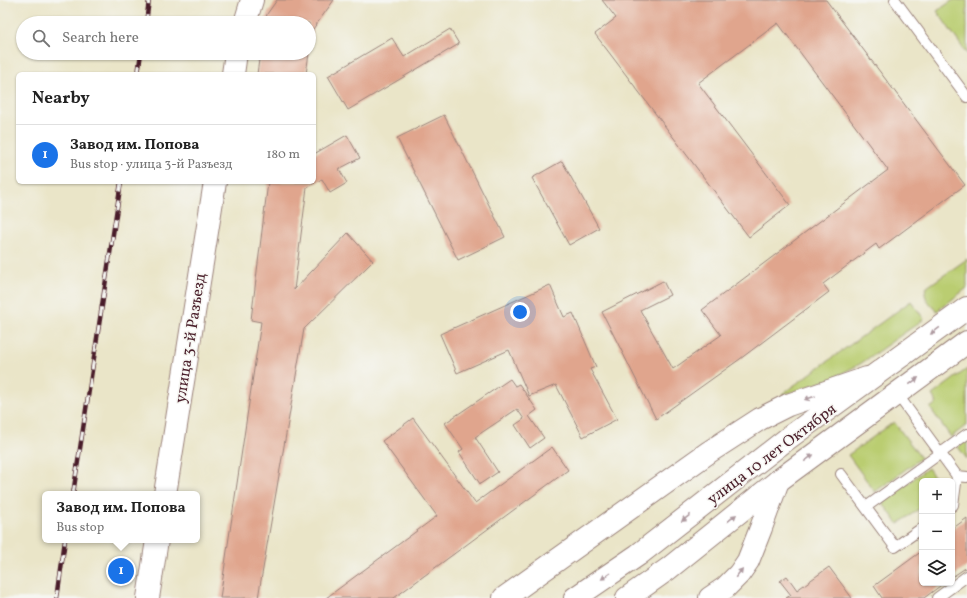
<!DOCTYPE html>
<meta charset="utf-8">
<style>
:root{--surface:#fff;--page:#f2f2f2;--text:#222;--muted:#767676;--line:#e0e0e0;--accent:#1a73e8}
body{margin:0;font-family:Vollkorn,serif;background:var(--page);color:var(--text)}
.controls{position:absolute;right:12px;bottom:12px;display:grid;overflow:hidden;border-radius:6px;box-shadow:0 1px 3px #0004}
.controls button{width:36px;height:36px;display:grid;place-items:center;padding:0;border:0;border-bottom:1px solid var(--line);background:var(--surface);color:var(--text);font:20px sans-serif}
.you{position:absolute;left:520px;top:312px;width:14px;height:14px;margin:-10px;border:3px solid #fff;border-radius:50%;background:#1a73e8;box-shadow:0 0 0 6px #1a73e833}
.badge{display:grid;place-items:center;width:26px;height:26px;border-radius:50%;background:var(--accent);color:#fff;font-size:13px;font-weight:700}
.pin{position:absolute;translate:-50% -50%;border:2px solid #fff;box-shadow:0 1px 4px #0006}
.popup{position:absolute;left:42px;top:491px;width:158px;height:52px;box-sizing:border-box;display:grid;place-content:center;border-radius:6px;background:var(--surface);filter:drop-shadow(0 1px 3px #0005);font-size:13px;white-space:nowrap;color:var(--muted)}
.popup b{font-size:15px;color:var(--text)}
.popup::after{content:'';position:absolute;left:50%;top:100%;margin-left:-8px;border:8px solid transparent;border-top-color:var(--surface)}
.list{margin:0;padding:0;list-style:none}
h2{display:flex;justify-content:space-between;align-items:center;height:52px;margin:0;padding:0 16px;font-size:17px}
h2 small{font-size:13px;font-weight:400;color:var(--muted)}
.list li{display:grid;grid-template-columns:26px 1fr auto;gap:12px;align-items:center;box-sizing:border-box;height:60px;padding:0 16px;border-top:1px solid var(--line)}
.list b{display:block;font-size:15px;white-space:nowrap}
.list p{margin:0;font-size:13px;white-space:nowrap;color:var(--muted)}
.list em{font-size:13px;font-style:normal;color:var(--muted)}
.icon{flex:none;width:22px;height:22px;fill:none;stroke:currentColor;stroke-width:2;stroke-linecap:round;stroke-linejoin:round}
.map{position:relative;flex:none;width:967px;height:598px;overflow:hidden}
.search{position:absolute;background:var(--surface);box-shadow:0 1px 3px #0004;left:16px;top:16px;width:300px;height:44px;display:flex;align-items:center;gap:10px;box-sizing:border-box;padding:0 14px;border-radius:22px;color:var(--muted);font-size:15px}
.panel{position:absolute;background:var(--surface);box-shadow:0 1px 3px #0004;left:16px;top:72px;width:300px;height:112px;border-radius:6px}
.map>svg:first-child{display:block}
.green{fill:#bacd71;stroke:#82764e}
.building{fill:#e0a58d}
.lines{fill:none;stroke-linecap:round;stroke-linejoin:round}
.lane-casing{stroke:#9a827a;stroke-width:12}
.secondary-casing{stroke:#9a827a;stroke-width:24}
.primary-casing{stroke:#9a827a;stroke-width:24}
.lane{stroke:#fff;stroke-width:10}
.secondary{stroke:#fff;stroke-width:22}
.primary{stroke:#fff;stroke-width:22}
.rail-casing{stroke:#4a1f2b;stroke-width:4.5}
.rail{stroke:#f6f6f2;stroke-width:3;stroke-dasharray:9;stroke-linecap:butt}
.oneway{fill:#ae9aa0}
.labels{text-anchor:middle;stroke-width:3;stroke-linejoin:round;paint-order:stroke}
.street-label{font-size:16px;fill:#4a1f2b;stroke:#f6f6f2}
</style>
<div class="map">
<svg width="967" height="598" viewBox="0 0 967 598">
<rect width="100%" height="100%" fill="#f6f6f2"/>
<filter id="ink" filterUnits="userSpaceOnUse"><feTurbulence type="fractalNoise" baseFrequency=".025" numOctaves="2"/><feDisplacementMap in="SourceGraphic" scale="8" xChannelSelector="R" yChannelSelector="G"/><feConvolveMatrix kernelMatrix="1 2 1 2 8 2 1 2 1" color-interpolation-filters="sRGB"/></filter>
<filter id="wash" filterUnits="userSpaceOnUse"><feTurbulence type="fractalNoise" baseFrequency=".012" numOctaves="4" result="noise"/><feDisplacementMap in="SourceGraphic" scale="16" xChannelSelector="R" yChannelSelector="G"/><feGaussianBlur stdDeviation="0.9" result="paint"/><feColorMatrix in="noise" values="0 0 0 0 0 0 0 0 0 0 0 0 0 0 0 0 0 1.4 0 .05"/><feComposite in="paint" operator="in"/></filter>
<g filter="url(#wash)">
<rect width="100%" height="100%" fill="#eae5c8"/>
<!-- green -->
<g class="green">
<path d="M953,0H967V54L937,11Z"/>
<path d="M967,259V288L937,311C930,303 921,297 927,287Z"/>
<path d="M911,301L924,319L860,364L831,379L783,395L782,394Z"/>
<path d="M967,369V425L951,437L930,408L937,403L932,395Z"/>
<path d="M894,422L921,458L875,492L848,455Z"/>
<path d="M967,440V459L958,447Z"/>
<path d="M928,468L937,481H922V507L898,524L882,502Z"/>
</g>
<g id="blocks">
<!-- building -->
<g class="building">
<path d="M277,0H334L313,29L310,50H309V23H265L267,14Z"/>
<path d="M602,0H826L965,185L879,249L876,244L823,284L829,292L740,359L656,419L602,312L663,281L670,295L640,310L673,369L721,335L702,310L888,170L778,23L698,83L790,205L749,237L595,34L616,18Z"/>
<path d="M450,29L459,44L348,110L328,76L392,38L404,57Z"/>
<path d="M260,53H309L306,74H257Z"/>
<path d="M444,115L505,237L458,260L397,138Z"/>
<path d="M347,135L360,158L339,169L347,183L330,193L322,179L307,187L294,290L348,233L373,261L304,329L258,598H220L261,322L251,320L268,182H314V154Z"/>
<path d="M562,161L599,228L569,245L532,178Z"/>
<path d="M550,285L564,317L573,313L596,367L590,369L617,419L583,437L556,385L529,396L509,350L457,373L440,334Z"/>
<path d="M510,379L515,386L519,384L537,410L529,416L544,438L530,448L515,425L524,419L517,409L475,437L498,472L480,484L459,452L463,449L445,423Z"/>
<path d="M413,418L475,503L552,447L568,470L394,598H326L437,516L382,441Z"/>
<path d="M967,518V567L952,577V529Z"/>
<path d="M922,551V583H944L924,598H882L874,586Z"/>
<path d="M829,567L852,598H786L791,595L780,581L787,576L797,590Z"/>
</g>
</g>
</g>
<g filter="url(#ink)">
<use href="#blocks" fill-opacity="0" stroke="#9a827a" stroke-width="1"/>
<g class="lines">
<defs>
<g id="lane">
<path d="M895,0L967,97"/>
<path d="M897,394L957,476L953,505L952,506"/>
<path d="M841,474L895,547L922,528"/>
<path d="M957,476L967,477"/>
<path d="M866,507L967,434"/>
<path d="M937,598L967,576"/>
</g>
<g id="secondary">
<path d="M245,23L252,0"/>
<path d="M233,74L236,53"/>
<path d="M165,494L215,182"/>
<path d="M148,598L157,540"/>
<path d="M504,598L709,452L760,419L788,405L867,378"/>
<path d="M710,598L725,588L739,574L748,561L761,528L778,481"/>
</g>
<g id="primary">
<path d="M575,598L638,555L787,439L967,308"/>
<path d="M627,598L668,569L778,481L967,342"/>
</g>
</defs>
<!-- lane casing -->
<use href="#lane" class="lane-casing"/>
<!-- secondary casing -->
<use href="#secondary" class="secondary-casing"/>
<!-- primary casing -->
<use href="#primary" class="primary-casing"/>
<!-- lane -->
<use href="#lane" class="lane"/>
<!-- secondary -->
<use href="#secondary" class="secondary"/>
<!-- primary -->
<use href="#primary" class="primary"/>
<defs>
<g id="rail">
<path d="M146,23L149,0"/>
<path d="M138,74L141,53"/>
<path d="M73,494L121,182"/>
<path d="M57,598L65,540"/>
</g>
</defs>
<!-- rail casing -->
<use href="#rail" class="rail-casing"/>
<!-- rail -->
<use href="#rail" class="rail"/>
</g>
<!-- one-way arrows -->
<defs><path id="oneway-solid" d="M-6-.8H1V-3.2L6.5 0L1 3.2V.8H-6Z"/></defs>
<g class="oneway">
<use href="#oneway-solid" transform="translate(935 331) rotate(144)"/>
<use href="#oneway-solid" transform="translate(914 381) rotate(-37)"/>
<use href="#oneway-solid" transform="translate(810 398) rotate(161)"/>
<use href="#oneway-solid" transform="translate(809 458) rotate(-36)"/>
<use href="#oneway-solid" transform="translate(686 518) rotate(142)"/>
<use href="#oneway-solid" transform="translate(732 518) rotate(-39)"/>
<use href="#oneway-solid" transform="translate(739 573) rotate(-51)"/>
<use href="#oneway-solid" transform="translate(606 576) rotate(146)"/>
</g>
</g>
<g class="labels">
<!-- street labels -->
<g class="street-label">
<text transform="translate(189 338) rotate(-81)" y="6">улица 3-й Разъезд</text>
<text transform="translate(771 453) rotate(-37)" y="6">улица 10 лет Октября</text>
</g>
</g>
</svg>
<div class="controls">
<button>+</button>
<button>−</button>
<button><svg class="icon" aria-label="layers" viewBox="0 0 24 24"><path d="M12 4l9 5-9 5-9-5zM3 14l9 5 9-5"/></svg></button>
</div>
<div class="you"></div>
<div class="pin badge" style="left:121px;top:571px">1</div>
<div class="popup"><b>Завод им. Попова</b>Bus stop</div>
<div class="search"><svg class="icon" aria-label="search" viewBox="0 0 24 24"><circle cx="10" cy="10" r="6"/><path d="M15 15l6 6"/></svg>Search here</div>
<section class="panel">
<h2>Nearby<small></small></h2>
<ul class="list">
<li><span class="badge">1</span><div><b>Завод им. Попова</b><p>Bus stop · улица 3-й Разъезд</p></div><em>180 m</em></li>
</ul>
</section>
</div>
